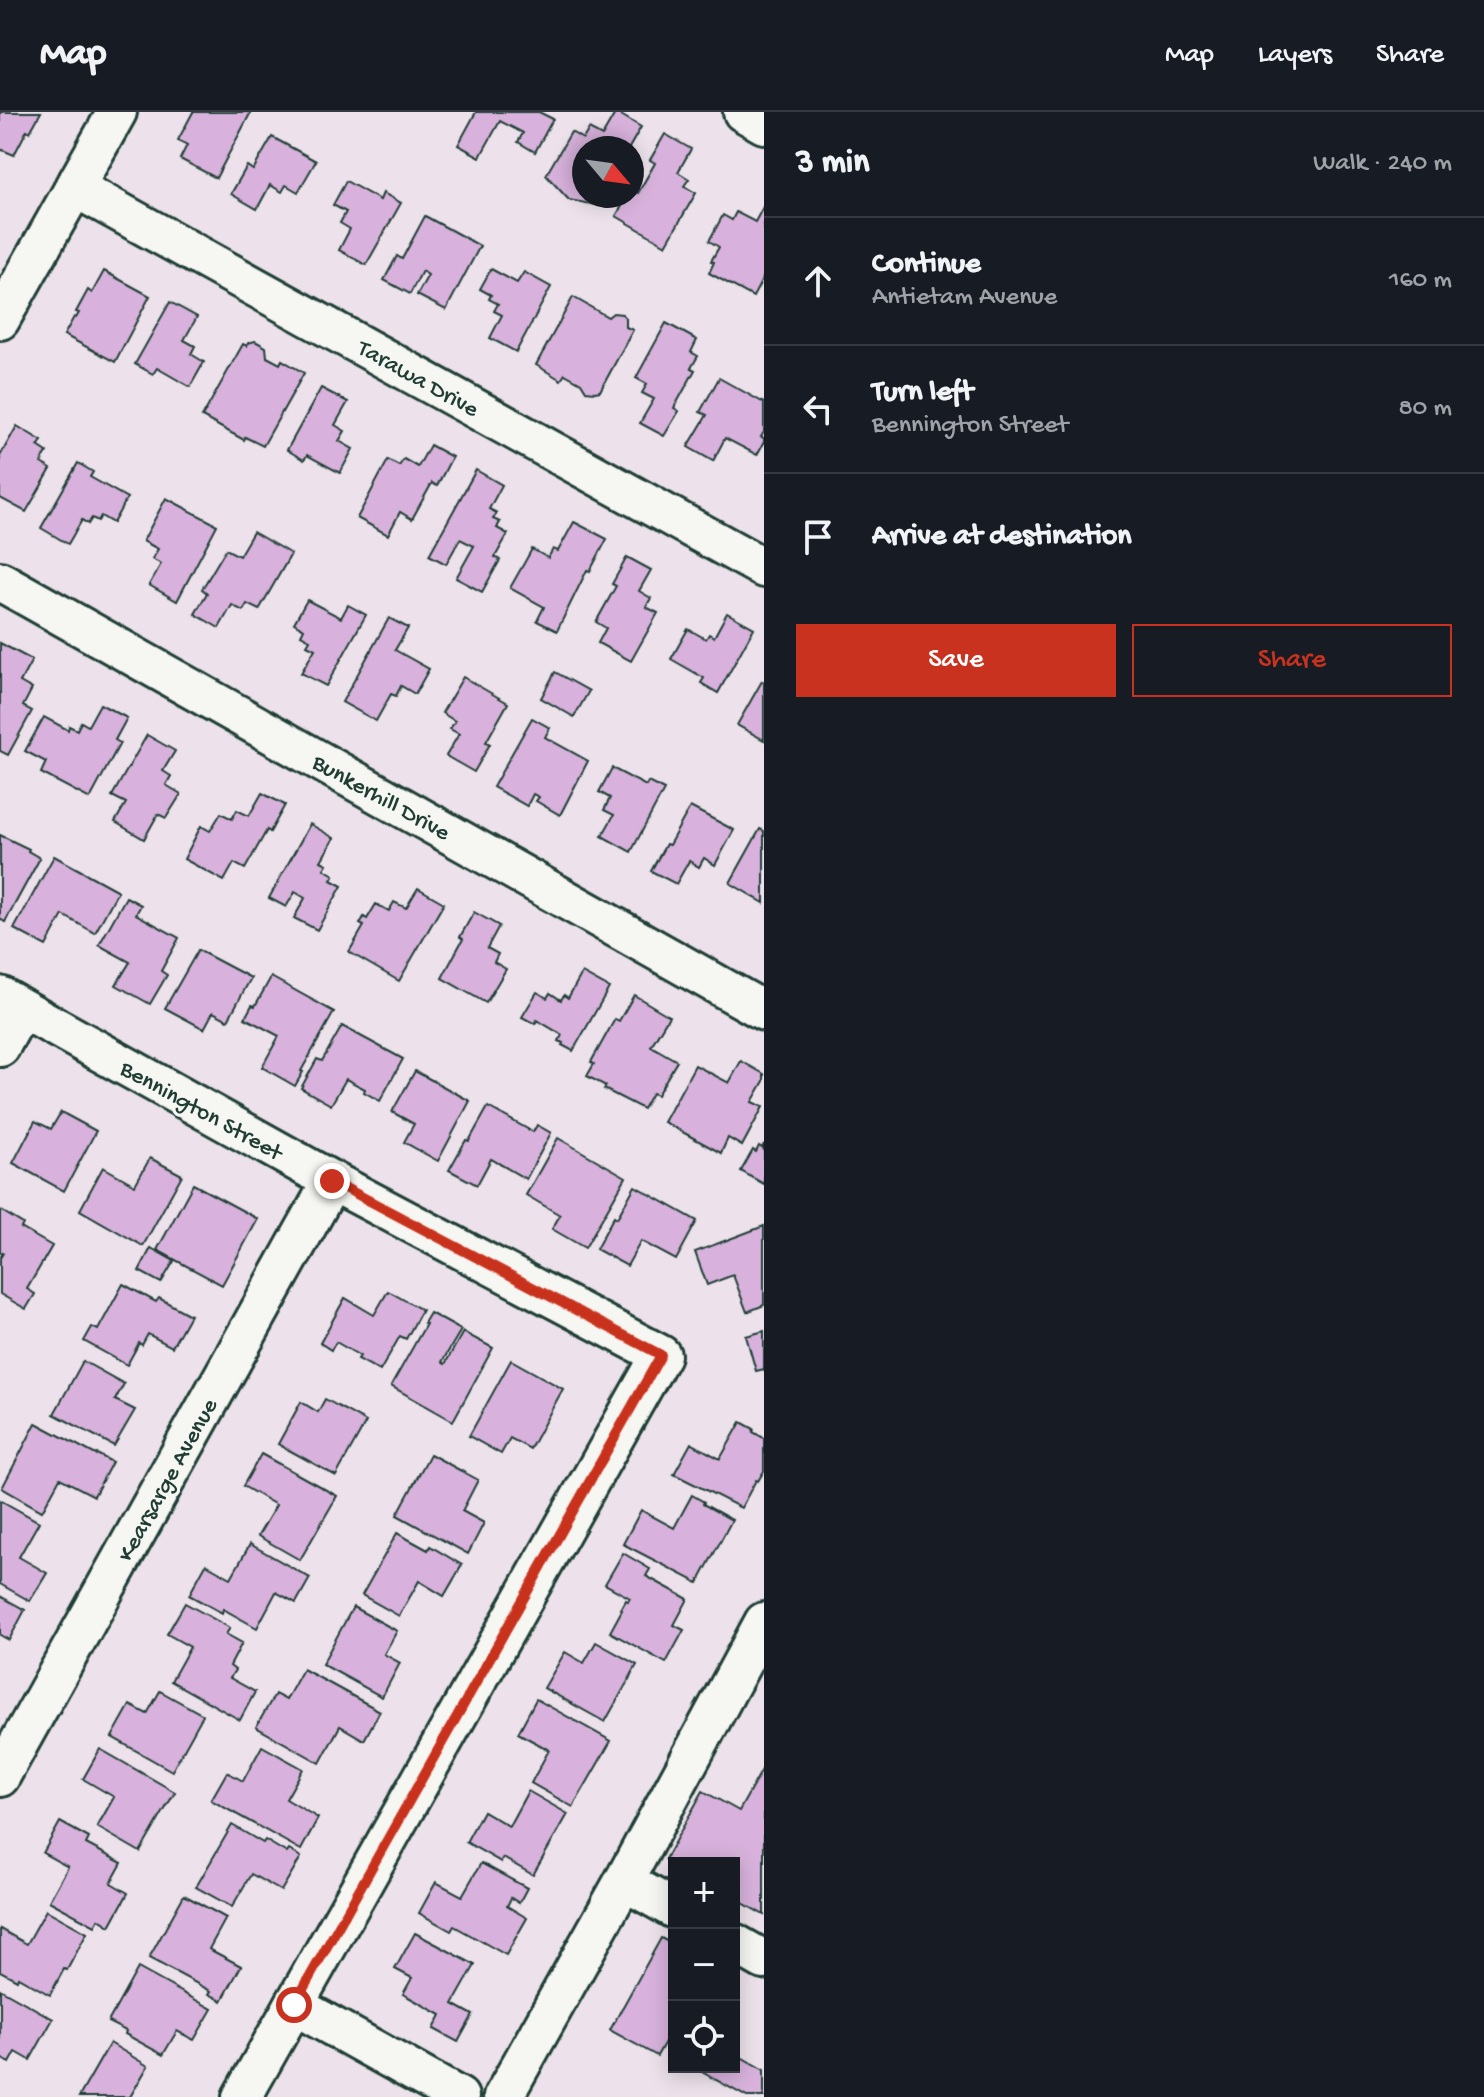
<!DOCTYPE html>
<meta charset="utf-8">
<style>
:root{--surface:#171b24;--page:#20242c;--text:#f1f3f6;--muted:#9ea1a6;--line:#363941;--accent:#c8321e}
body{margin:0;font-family:"Gochi Hand",sans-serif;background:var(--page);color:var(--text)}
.controls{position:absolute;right:24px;bottom:24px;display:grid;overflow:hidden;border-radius:0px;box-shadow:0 4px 20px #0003}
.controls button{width:72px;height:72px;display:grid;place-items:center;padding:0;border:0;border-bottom:2px solid var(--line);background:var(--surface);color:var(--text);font:40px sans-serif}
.compass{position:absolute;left:572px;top:24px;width:72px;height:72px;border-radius:50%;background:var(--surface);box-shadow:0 4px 20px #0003;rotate:119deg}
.stop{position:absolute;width:24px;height:24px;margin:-18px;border:6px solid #c8321e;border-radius:50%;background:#fff}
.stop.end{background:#c8321e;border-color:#fff;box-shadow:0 2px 8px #0008}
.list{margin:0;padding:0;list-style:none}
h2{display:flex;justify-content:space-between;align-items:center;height:104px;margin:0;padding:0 32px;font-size:34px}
h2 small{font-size:26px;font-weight:400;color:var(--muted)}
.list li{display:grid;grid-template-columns:52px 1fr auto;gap:24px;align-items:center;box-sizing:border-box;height:128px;padding:0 32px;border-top:2px solid var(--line)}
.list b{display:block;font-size:30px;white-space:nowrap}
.list p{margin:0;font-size:26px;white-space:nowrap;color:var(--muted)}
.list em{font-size:26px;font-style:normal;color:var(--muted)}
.actions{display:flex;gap:16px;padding:24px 32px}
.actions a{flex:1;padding:18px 0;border:2px solid var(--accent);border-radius:0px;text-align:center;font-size:28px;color:var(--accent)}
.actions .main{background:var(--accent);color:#fff}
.icon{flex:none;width:44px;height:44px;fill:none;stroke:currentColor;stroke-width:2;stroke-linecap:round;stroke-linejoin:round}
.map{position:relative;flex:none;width:764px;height:1985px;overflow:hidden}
header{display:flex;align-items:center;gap:48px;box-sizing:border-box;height:112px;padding:0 40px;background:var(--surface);border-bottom:2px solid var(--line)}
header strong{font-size:38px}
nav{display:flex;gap:44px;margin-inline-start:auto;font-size:28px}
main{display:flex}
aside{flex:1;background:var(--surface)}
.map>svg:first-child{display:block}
.building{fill:#d8b2dc;stroke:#1f3d34;stroke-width:2}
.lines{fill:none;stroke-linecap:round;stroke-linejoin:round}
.minor-casing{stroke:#1f3d34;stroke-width:44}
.minor{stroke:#f6f6f2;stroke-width:38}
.route{stroke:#c8321e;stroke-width:10}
.labels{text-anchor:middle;stroke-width:6;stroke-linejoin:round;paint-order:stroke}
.street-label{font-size:24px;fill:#1f3d34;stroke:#f6f6f2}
</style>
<header>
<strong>Map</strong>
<nav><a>Map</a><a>Layers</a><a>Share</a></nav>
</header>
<main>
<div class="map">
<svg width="764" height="1985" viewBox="0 0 764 1985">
<rect width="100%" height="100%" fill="#ede2eb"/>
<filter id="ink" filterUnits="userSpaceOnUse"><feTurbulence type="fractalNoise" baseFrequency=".0125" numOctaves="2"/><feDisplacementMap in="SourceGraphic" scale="16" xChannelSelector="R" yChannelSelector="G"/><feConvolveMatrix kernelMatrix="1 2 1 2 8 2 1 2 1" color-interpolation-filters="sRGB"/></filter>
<g filter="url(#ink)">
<!-- building -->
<g class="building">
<path d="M0,0H41L30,20L27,18L14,43L0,37Z"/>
<path d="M193,0H251L216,66L180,47L187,33L178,28Z"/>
<path d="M476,0H539L553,7L535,40L518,30L523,21L500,9L480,45L458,33Z"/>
<path d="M616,0L641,15L629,36H584V84H607L602,94L569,88L546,63L571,20L583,27L589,17L602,24Z"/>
<path d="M665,22L691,37L678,60L689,67L684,74L696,81L666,133L616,104L628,84H632V77L638,81L655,51L650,48Z"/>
<path d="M272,25L316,49L298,80L286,73L282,80L270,73L257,97L231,82L247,54L253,58Z"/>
<path d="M346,69L380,88L383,81L401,91L366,153L339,138L350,117L340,111L346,100L333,93Z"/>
<path d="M764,93V164L753,185L709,161L714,150L711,149L719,135L709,129L723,103L732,108L736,100L755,110Z"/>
<path d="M425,104L480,134L446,198L417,183L428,163L422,159L410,182L384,168L397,144L402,147Z"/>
<path d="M491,157L517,171L524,160L551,175L516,240L490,226L502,203L494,199L498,192L489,187L491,183L480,177Z"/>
<path d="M104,159L150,184L115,250L64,223L74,205L76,206L79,201L76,200L88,178L92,181Z"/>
<path d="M573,185L608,205L613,201L622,202L626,206V215L633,218L600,279L595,280L586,279L581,271L565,262L561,268L536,253Z"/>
<path d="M170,190L197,205L184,228L195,234L191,242L204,250L190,275L157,256L153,262L135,252Z"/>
<path d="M666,211L697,228L691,240L698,244L691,256L695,258L674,296L679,299L664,324L640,311L654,287L642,281L647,272L636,266Z"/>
<path d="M255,229L266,235L267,245L280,252L282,248L304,261L263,334L245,325L244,328L202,305L243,232L247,234L248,231Z"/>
<path d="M719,266L764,291V320L761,325L764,326V330L757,343L725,326L713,349L688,335L707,303L700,300Z"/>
<path d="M321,276L348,290L335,313L345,319L339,329L353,337L340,361L307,343L304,348L287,338Z"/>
<path d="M17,314L42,329L38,334L47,340L41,351L51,357L26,400L0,386V344Z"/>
<path d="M430,333L452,345L437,374L432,371L412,407L400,400L388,423L357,406L388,348L399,354L404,347L418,355Z"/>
<path d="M78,351L93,360L90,365L127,386L113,411L101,404L98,409L92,406L88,412L82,408L68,432L41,416Z"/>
<path d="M476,358L502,373L489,397L497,401L493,407L500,410L497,416L508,422L495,445L500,448L482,480L456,466L474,434L460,427L446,452L429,443Z"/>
<path d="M166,386L217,413L177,489L149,473L161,452L152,447L158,437L143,429Z"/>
<path d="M574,410L607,427L590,459L587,458L557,519L537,509L544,495L510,476L532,437L548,446L553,437L558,439Z"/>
<path d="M253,420L291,442L259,498L247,492L243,499L232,493L219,516L195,502L207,481L202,477L226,437L239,444Z"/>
<path d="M627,445L651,458L639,479L651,486L646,495L658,501L631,549L598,531L606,516L596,510L616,474L612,472Z"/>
<path d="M307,488L341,506L348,493L366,503L326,574L301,561L315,537L307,533L310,528L301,523L304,517L294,511Z"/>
<path d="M727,501L754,516L718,581L701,571L704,566L671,547L688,517L706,527L709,522L714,525Z"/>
<path d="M389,506L408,516L395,538L429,557L415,582L401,574L396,584L391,582L376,609L342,590Z"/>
<path d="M0,531L32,548L20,570L32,577L23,594L32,599L8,643L0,639Z"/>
<path d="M555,560L589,579L574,605L541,586Z"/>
<path d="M463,565L508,591L486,630L490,632L474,660L446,644L459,622L450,617L455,609L442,601Z"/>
<path d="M762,569L764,570V628L737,613Z"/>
<path d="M100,592L127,606L115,628L120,631L90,687L41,661L46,650L25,639L44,605L68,618L69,614L77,618L81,610L88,614Z"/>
<path d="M532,606L550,616L545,625L588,649L560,703L536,689L539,685L533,682L527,694L493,675Z"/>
<path d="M147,623L175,639L163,659L171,664L166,673L181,682L166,706L158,702L144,727L115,710L126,691L112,684Z"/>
<path d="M612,656L646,674L648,670L664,678L631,740L602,724L614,703L604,698L610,686L599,680Z"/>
<path d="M262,681L285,693L270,720L267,718L245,757L234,751L224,769L184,747L201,714L210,719L221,701L232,707L237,698L249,704Z"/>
<path d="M690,695L734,718L715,753L704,746L699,755L689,749L676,772L651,759L666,732L669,733Z"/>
<path d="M310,712L334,726L321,749L327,752L324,757L334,763L331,768L342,774L317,818L294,806L305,786L295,780L286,795L269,786Z"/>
<path d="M760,717L764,719V791L730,771Z"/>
<path d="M0,723L29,737L28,739L40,746L5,810L0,807Z"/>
<path d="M54,744L118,779L95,821L63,803L46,834L14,817Z"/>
<path d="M418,776L444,791L399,869L349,840L364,814L360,812L364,805L367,807L376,792L389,799L394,790L406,796Z"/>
<path d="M126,785L141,793L136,802L179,826L161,859L167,863L150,892L116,873L130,850L99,833Z"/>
<path d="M474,800L499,814L487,836L498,842L494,850L506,857L486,891L442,866L463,827L460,825Z"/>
<path d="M198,838L251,866L228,908L213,900L204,917L165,896Z"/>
<path d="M582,861L609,876L573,939L562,933L563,931L559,929L562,923L537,908L535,912L522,905L537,880L547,886L550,881L561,888L564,883L568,886Z"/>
<path d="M271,865L334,900L301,959L303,960L295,974L262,955L279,924L245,906L252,893L255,894Z"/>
<path d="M634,883L669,904L651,934L677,949L657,983L652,981L643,997L604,977L606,974L587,964L594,952L591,950L615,907L619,909Z"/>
<path d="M342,914L403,947L380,989L364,980L365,977L346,967L331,993L301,976L317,947L322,949Z"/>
<path d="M741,949L764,962V969L752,990L763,995L742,1034L728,1026L721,1041L664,1010L695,953L729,971Z"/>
<path d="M415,959L470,989L438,1049L404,1030L414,1012L392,1000Z"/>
<path d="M488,995L533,1020L537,1013L551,1021L526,1067L491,1047L477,1073L449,1058L466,1028L469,1029Z"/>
<path d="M61,1000L96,1019L64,1079L13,1051L35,1009L51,1017Z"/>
<path d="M558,1026L626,1065L585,1136L552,1117L560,1103L526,1083Z"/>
<path d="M764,1032V1072L741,1059L753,1038L756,1040L759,1034L762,1036Z"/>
<path d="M150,1046L182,1063L143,1134L80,1098L103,1055L135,1073Z"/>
<path d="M193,1072L258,1107L222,1173L157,1138Z"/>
<path d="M635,1074L697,1109L676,1148L641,1129L627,1154L596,1137L614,1104L617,1106Z"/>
<path d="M0,1098L23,1112L21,1116L52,1134L27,1177L35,1182L26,1197L0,1182V1146L3,1141L0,1140Z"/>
<path d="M764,1114V1193L747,1200L733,1163L707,1173L695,1140Z"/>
<path d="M151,1136L174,1149L161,1171L139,1159Z"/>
<path d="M123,1172L156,1190L159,1186L190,1203L172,1235L148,1222L142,1233L139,1231L127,1253L84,1229L92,1215L98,1218Z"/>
<path d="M388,1179L422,1198L406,1227L400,1224L380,1259L358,1247L360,1244L336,1230L331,1238L320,1231L345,1186L374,1203Z"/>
<path d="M430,1201L461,1218L442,1250L445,1252L463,1220L493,1236L453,1309L391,1274L426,1212L424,1211Z"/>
<path d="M764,1219V1259V1257L756,1259L746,1224Z"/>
<path d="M511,1248L563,1277L530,1337L510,1326L501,1342L469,1324Z"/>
<path d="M83,1249L124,1272L115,1288L135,1298L114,1334L54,1302Z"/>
<path d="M325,1287L366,1310L336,1364L278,1332L301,1290L318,1300Z"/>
<path d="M741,1310L754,1317L753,1320L764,1326V1359L758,1369L756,1368L741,1396L674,1362L691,1331L720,1347Z"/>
<path d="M36,1311L96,1343L97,1342L112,1350L94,1384L60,1366L42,1399L2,1376Z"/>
<path d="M261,1342L337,1384L300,1448L258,1424L276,1393L243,1374Z"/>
<path d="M430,1342L478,1368L462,1399L484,1411L468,1442L397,1403Z"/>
<path d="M692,1383L704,1390L703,1392L732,1408L698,1471L623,1432L641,1398L674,1416Z"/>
<path d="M0,1388L39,1410L19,1445L47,1461L30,1489L0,1472Z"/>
<path d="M397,1421L428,1438L430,1434L462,1453L444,1484L419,1469L399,1504L362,1483Z"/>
<path d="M250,1432L310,1466L296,1491L276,1480L257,1516L223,1497L222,1501L189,1483L206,1452L231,1466Z"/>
<path d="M623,1441L650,1457L646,1464L688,1487L674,1513L684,1518L666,1551L610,1520L622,1498L621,1497L626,1488L628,1489L630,1486L605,1472Z"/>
<path d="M0,1484L25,1498L9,1528L0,1523Z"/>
<path d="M185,1491L230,1516L226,1522L242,1531L230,1554L235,1558L230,1566L255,1580L240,1608L171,1569L190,1535L167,1522Z"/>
<path d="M353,1495L397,1519L384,1542L400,1551L382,1585L322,1552Z"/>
<path d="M596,1530L637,1553L605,1610L544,1576L565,1540L584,1551Z"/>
<path d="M303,1557L380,1599L364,1628L340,1614L320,1651L256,1615L275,1582L286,1588Z"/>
<path d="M160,1579L203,1603L172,1659L112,1625L130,1593L147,1602Z"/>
<path d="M536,1587L611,1629L573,1695L531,1671L549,1638L518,1621Z"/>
<path d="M262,1634L303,1657L286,1687L318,1706L301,1738L211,1688L227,1660L243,1669Z"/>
<path d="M100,1637L175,1680L140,1740L97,1715L114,1685L83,1667Z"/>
<path d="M764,1654V1803L734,1786V1751L674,1752L665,1747L703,1679L739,1699Z"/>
<path d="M528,1679L568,1702L533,1763L503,1746L501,1750L466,1730L483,1699L509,1714Z"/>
<path d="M60,1710L89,1726L86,1732L122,1751L111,1771L128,1781L110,1814L99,1807L95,1814L49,1789L68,1755L43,1741Z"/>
<path d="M232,1713L263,1731L265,1728L287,1741L289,1738L301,1745L281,1779L251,1762L232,1795L196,1775Z"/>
<path d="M481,1751L527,1776L519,1791L511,1786L507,1794L527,1806L506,1843L454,1814L451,1819L419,1801L436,1770L462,1784Z"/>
<path d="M184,1783L226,1806L209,1837L241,1854L222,1889L209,1882L211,1879L149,1846Z"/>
<path d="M46,1798L87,1821L67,1858L64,1857L50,1883L18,1865L17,1868L0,1859V1817L27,1832Z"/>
<path d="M415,1821L475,1853L453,1892L473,1903L458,1930L434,1917L441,1903L403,1882L412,1866L395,1857Z"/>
<path d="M661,1826L674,1833V1914L657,1944L610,1918Z"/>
<path d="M138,1856L212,1897L194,1928L177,1919L163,1943L125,1922L126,1919L108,1910Z"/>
<path d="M0,1877L53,1907L30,1948L16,1940L10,1951L0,1946Z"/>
<path d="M110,1931L148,1954L130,1985H79Z"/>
<path d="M734,1941L764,1958V1985H747L702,1960L704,1955H734Z"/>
</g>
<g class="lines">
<defs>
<g id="minor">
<path d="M743,0L764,12"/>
<path d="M74,75L764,456"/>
<path d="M0,208L117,0"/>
<path d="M0,469L764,899"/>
<path d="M0,884L332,1069L661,1243L242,1985"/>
<path d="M0,935L21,897"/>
<path d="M0,1665L332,1069"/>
<path d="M624,1769L764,1510"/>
<path d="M734,1831L764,1848"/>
<path d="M294,1893L459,1985"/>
<path d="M503,1985L624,1769L674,1797"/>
</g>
</defs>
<!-- minor casing -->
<use href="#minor" class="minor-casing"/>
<!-- minor -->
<use href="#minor" class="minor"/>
</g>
</g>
<g class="lines" filter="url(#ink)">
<!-- route -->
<path class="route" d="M294,1893L661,1243L332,1069"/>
</g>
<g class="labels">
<!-- street labels -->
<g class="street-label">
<text transform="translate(419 265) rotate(29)" y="8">Tarawa Drive</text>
<text transform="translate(382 684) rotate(29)" y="8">Bunkerhill Drive</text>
<text transform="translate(202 997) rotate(29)" y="8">Bennington Street</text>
<text transform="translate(166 1367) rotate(-61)" y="8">Kearsarge Avenue</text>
</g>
</g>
</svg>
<div class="controls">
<button>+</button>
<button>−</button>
<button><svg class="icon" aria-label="locate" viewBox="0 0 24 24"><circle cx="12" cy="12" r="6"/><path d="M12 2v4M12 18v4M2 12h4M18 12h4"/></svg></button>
</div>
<svg class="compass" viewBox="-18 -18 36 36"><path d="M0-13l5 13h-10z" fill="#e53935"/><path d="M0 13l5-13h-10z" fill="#9ea1a6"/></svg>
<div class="stop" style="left:294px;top:1893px"></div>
<div class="stop end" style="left:332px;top:1069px"></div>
</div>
<aside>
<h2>3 min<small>Walk · 240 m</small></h2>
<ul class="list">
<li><svg class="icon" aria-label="ahead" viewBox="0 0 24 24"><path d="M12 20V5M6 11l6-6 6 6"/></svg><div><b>Continue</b><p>Antietam Avenue</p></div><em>160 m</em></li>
<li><svg class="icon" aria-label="left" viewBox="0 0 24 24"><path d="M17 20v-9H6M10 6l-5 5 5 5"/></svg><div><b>Turn left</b><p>Bennington Street</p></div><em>80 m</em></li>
<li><svg class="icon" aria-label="arrive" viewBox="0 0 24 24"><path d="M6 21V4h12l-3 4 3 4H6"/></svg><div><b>Arrive at destination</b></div></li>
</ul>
<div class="actions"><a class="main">Save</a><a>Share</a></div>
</aside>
</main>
